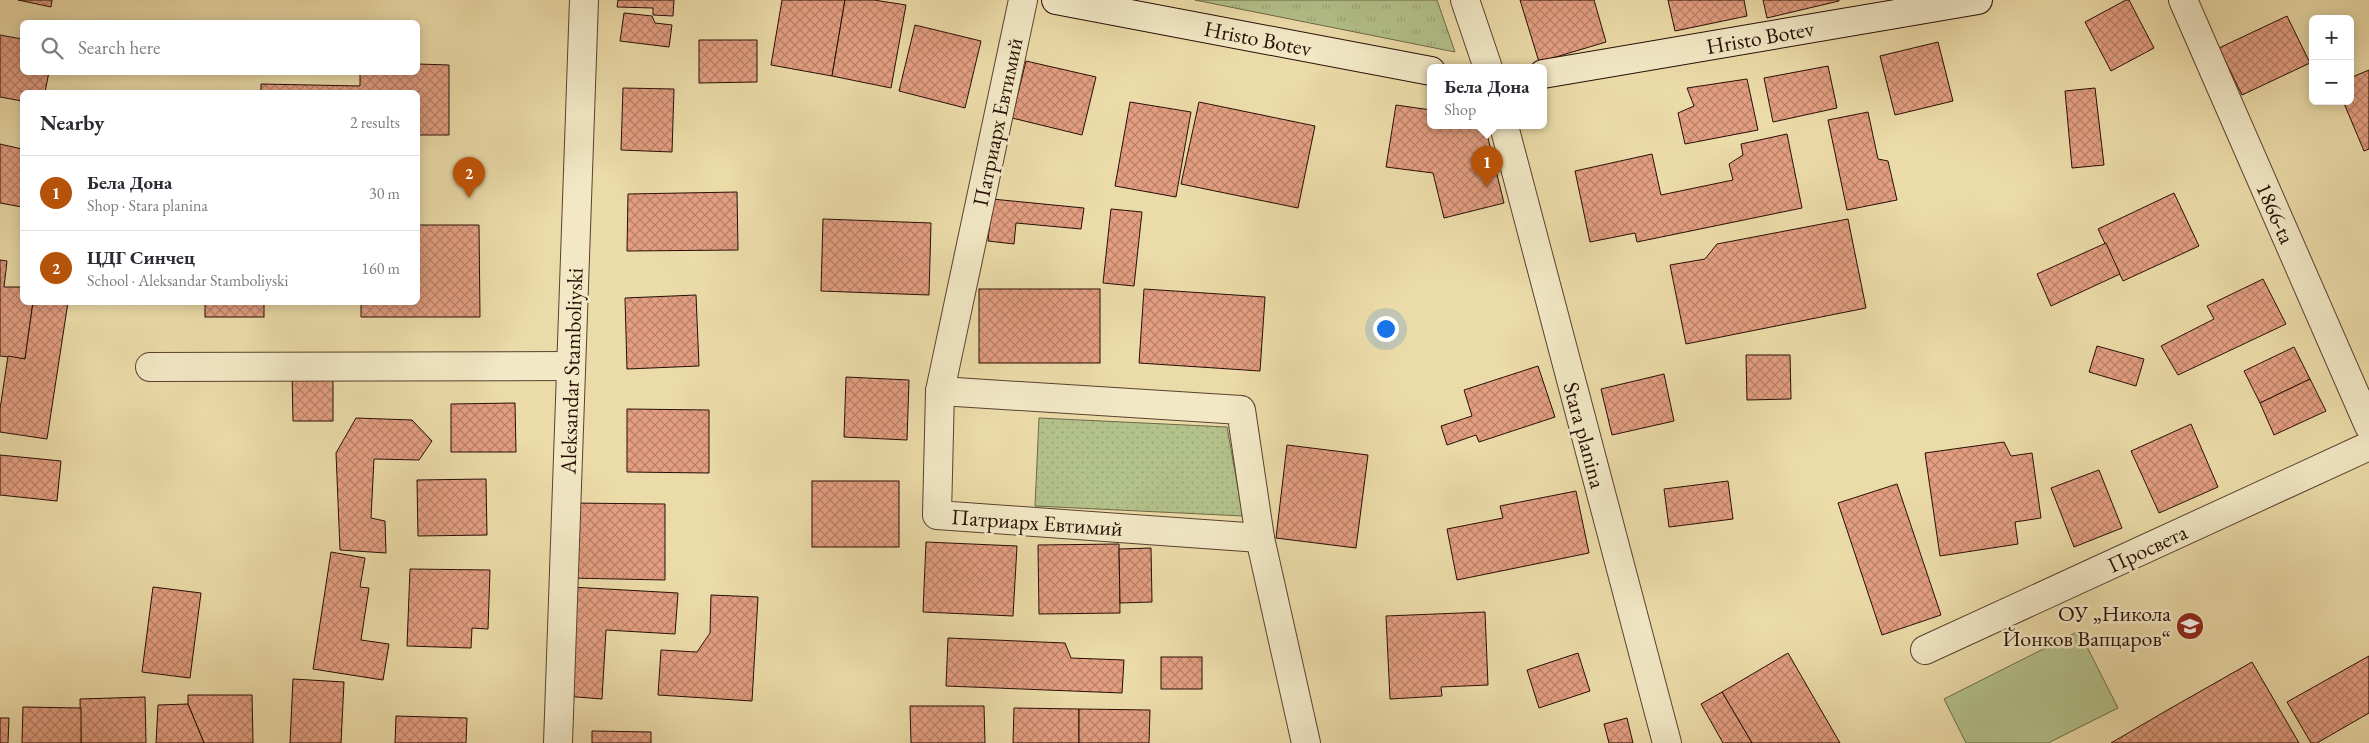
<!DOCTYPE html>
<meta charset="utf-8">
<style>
:root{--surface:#fff;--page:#f2f2f3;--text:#2b2b33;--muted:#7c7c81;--line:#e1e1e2;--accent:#b45309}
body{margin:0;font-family:"EB Garamond",serif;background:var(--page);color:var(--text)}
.controls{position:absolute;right:15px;top:15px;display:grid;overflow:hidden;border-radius:8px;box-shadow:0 2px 12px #0003}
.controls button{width:45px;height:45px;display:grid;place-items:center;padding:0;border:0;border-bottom:1px solid var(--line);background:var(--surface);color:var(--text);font:25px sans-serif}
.you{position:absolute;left:1385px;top:328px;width:18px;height:18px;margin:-12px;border:4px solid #fff;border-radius:50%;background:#1a73e8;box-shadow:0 0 0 8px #1a73e833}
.badge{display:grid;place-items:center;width:32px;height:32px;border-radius:50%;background:var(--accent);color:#fff;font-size:16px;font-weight:700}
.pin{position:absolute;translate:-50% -41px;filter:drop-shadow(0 1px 2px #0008)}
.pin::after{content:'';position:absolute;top:26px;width:18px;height:15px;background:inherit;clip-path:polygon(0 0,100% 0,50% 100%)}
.popup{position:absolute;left:1427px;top:64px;width:120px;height:65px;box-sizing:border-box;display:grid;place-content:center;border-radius:8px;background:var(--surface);filter:drop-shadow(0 1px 4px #0005);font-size:16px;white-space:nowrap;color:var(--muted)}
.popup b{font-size:19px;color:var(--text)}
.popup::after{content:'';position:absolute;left:50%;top:100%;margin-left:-10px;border:10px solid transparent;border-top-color:var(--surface)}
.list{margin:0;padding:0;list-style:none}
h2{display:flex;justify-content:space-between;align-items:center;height:65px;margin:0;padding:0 20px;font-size:21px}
h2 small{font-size:16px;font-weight:400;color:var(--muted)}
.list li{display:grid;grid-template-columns:32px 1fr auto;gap:15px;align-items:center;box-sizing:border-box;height:75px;padding:0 20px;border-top:1px solid var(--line)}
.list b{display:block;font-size:19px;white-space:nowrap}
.list p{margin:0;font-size:16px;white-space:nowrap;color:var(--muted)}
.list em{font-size:16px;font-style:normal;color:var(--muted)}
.icon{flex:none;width:28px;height:28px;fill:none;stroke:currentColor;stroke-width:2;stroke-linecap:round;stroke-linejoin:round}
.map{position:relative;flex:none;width:2369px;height:743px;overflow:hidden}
.search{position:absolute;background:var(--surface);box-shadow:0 2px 12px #0003;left:20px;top:20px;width:400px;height:55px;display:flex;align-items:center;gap:12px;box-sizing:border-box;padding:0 18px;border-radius:8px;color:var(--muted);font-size:19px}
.panel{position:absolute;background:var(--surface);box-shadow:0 2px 12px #0003;left:20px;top:90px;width:400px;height:215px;border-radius:8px}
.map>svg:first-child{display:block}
.grass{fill:url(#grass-dots);stroke:#6e6848}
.park{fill:url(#park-tufts);stroke:#6e6848}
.pitch{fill:#b3c18a;stroke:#6e6848}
.building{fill:url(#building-cross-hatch);stroke:#280e05}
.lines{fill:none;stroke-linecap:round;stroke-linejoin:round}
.street-casing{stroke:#59412e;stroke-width:30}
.secondary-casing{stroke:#280e05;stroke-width:30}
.street{stroke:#f2e8c6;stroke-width:28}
.secondary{stroke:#f2e8c6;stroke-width:28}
.labels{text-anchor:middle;stroke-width:5;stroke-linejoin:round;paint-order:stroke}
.street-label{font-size:22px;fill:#280e05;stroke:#f2e8c6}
.poi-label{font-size:22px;fill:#280e05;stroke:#f2e8c6;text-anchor:end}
</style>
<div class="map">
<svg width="2369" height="743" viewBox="0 0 2369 743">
<defs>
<pattern id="grass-dots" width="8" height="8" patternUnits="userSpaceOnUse" patternTransform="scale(1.25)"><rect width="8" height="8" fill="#b3c18a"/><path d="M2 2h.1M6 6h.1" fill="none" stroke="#9aa576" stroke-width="1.8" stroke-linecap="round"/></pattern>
<pattern id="park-tufts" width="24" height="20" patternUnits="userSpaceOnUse" patternTransform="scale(1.25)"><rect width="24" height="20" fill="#b3c18a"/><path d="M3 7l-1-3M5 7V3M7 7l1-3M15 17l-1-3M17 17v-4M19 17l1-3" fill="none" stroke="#9aa576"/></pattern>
<pattern id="building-cross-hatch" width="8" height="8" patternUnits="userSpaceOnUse" patternTransform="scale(1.25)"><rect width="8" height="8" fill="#e49f82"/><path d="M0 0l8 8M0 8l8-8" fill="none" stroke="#b98068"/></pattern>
</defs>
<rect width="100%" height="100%" fill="#ebdba8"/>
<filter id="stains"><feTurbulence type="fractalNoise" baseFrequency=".004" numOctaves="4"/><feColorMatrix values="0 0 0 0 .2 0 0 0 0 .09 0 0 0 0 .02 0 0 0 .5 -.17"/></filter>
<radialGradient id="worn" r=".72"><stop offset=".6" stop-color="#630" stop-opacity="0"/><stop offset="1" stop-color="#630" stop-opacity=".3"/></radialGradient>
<!-- grass -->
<path class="grass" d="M1039,418L1227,427L1243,516L1035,506Z"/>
<!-- park -->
<path class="park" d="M1195,0H1437L1455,52Z"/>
<!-- pitch -->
<path class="pitch" d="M2079,631L2118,708L2048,743H1966L1944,699Z"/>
<!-- building -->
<g class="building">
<path d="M18,0H52L51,7Z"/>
<path d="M618,0H674L673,16L653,15V8L617,7Z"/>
<path d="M782,0H845L832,76L771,65Z"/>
<path d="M845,0H874L906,5L891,88L832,76Z"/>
<path d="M1520,0H1594L1606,42L1539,62Z"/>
<path d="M1668,0H1744L1747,16L1675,31Z"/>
<path d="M1763,0H1839V1L1767,18Z"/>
<path d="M2126,0H2129L2154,48L2111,71L2085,22Z"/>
<path d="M624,13L652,16L655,23L672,25L669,47L620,41Z"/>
<path d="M2287,16L2310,63L2242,95L2219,48Z"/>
<path d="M915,25L981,41L965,108L899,91Z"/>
<path d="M0,35L22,39V72H49L45,92H22V101L0,97Z"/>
<path d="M699,40H757V82L699,83Z"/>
<path d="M1938,42L1953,101L1895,115L1880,56Z"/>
<path d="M1026,61L1096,77L1082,135L1012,118Z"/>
<path d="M418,64L449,65V135H418V92H261V84L360,86V72H418Z"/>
<path d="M1828,66L1837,108L1773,122L1764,78Z"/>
<path d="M2369,70V149L2364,151L2343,101H2350V78Z"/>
<path d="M1747,79L1758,130L1685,144L1678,113L1694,106L1687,88Z"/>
<path d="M623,88L674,89L672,152L621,150Z"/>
<path d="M2095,88L2104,165L2072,168L2065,91Z"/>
<path d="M1130,102L1191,112L1176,197L1115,186Z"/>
<path d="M1199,102L1315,126L1298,208L1181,184Z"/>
<path d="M1396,105L1431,110V126H1485L1504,203L1444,218L1433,173L1386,167Z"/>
<path d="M1868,112L1878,159L1888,161L1897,200L1847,210L1828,120Z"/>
<path d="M1787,134L1802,208L1637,242L1635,233L1590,242L1575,171L1652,154L1661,195L1733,180L1729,164L1743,155L1741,144Z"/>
<path d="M0,144L22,149V207L0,203Z"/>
<path d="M737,192L738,250L627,251L628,194Z"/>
<path d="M2174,193L2199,246L2123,281L2098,229Z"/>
<path d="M992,199L1084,208L1081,229L1016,223L1014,244L988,241Z"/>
<path d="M1111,209L1142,212L1134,286L1103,283Z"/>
<path d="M823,219L931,223L929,295L821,291Z"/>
<path d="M1848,219L1866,308L1686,344L1670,265L1705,259L1717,244Z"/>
<path d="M418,225H479L480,317H361V302H418Z"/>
<path d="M2106,243L2120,274L2051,306L2037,274Z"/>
<path d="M0,260L7,261L4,287H22V302H33L25,359L0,356Z"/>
<path d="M2263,279L2286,324L2178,375L2161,346L2214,319L2207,306Z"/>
<rect x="979" y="289" width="121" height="74"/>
<path d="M1144,289L1265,297L1260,371L1139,363Z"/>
<path d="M696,295L699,366L627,369L625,298Z"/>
<path d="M33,302H68L47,439L0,432V409L8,356L25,359Z"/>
<rect x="205" y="302" width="59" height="15"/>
<path d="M2097,346L2144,359L2136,386L2089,372Z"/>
<path d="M2294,347L2310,379L2260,403L2244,371Z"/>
<path d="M1746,355H1790L1791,399L1747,400Z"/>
<path d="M1538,366L1555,417L1479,442L1476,435L1447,445L1441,426L1472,416L1464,390Z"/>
<path d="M292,372H333V421H293Z"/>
<path d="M1664,374L1674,421L1612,435L1601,389Z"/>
<path d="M846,377L909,380L907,440L844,437Z"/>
<path d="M2310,379L2326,411L2274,435L2260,403Z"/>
<path d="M515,403L516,452H451V404Z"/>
<path d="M627,409L709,410V473L627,472Z"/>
<path d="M356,418L412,420L432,441L419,460L374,459L371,518L385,521L386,553L340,550L336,453Z"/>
<path d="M2191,424L2218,487L2159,513L2131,451Z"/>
<path d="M2004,442L2011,456L2032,453L2041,518L2015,522L2018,544L1940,556L1925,453Z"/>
<path d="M1287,445L1368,455L1356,548L1276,538Z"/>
<path d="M0,455L61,461L57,501L0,495Z"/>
<path d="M2099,470L2122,528L2074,547L2051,488Z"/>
<path d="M486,479L487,535L418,536L417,480Z"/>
<rect x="812" y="481" width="87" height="66"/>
<path d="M1728,481L1733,519L1669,527L1664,489Z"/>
<path d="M1897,484L1941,615L1882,635L1838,503Z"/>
<path d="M1576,491L1589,553L1457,580L1447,529L1503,518L1500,506Z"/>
<path d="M570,503L665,504V580L569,578Z"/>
<path d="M926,542L1017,546L1013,616L923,612Z"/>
<path d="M1119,544L1120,613L1039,614L1038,545Z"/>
<path d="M1151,548L1152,602L1120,603L1119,549Z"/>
<path d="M331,552L365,558L360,587L369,588L361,640L389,644L383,680L313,669Z"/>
<path d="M410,569L490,570L488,629L472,628L471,648L407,646Z"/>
<path d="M153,587L201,593L190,678L142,672Z"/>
<path d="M571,587L678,593L675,634L606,630L602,699L564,696Z"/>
<path d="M711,595L758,597L752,701L658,695L661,650L697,652L710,633Z"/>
<path d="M1485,612L1488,685L1441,687L1442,696L1390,699L1386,616Z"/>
<path d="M948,638L1065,643L1071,658L1124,660L1122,693L946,686Z"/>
<path d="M1578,653L1590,691L1539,708L1527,670Z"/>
<path d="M1788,653L1840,743H1752L1722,692Z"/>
<path d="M2369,656V713L2317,743H2311L2287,702Z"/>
<rect x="1161" y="657" width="41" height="32"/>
<path d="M2252,662L2299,743H2111L2171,708Z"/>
<path d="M293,679L344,682L341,743H290Z"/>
<path d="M1722,692L1752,743H1723L1701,704Z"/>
<path d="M188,695H252L253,743H204L188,704Z"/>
<path d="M145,697L146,743H81L80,699Z"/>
<path d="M188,704L204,743H156L158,705Z"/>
<path d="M910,706H984L985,743H911Z"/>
<path d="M23,707L81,708V743H22Z"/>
<path d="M1014,708L1079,709V743H1013Z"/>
<path d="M1079,709L1150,710L1149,743H1079Z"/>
<path d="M396,716L467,718L466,743H395Z"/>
<path d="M0,718H9L8,743H0Z"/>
<path d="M1627,718L1633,743H1609L1604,724Z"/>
<path d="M592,731L651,732V743H592Z"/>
</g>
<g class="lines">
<defs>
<g id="street">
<path d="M1023,0L940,391L937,515L1260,538"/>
<path d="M1465,0L1488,68"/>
<path d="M2183,0L2369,426"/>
<path d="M1504,126L1667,743"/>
<path d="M150,367L571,366"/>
<path d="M940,391L1241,410L1260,538L1306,743"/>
<path d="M1925,650L2369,446"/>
<path d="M558,743L584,0"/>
</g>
<g id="secondary">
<path d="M1056,0L1431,71"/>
<path d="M1543,74L1978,0"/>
</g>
</defs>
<!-- street casing -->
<use href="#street" class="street-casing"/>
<!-- secondary casing -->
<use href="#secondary" class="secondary-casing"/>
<!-- street -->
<use href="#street" class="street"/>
<!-- secondary -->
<use href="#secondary" class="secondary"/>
</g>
<!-- icons -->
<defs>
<symbol id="school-disc" viewBox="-11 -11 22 22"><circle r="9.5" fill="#8f2418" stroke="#f2e8c6"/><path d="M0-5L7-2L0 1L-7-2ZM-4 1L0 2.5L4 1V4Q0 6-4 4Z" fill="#fff"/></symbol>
</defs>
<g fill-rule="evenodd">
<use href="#school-disc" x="2174" y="610" width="32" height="32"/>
</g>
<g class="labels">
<!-- street labels -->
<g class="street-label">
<text transform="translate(1760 37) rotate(-10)" y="8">Hristo Botev</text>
<text transform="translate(1258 38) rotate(11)" y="8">Hristo Botev</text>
<text transform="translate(997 122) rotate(-78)" y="8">Патриарх Евтимий</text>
<text transform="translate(2276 213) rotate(66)" y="8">1866-ta</text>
<text transform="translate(571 371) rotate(-88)" y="8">Aleksandar Stamboliyski</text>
<text transform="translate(1585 435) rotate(75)" y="8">Stara planina</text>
<text transform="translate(1037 522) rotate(4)" y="8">Патриарх Евтимий</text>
<text transform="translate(2147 548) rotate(-25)" y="8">Просвета</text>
</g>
<!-- poi labels -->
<g class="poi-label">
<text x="2171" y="621">ОУ „Никола<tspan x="2171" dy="25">Йонков Вапцаров“</tspan></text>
</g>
</g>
<rect width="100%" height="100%" filter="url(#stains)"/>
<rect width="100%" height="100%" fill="url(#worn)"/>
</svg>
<div class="controls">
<button>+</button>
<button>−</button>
</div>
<div class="you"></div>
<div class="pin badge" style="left:1487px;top:187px">1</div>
<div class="popup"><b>Бела Дона</b>Shop</div>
<div class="pin badge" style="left:469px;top:198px">2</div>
<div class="search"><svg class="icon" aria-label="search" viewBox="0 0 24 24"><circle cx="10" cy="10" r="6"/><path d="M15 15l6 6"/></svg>Search here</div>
<section class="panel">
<h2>Nearby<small>2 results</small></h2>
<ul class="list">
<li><span class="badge">1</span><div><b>Бела Дона</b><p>Shop · Stara planina</p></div><em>30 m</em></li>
<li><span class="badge">2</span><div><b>ЦДГ Синчец</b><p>School · Aleksandar Stamboliyski</p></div><em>160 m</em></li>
</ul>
</section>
</div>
